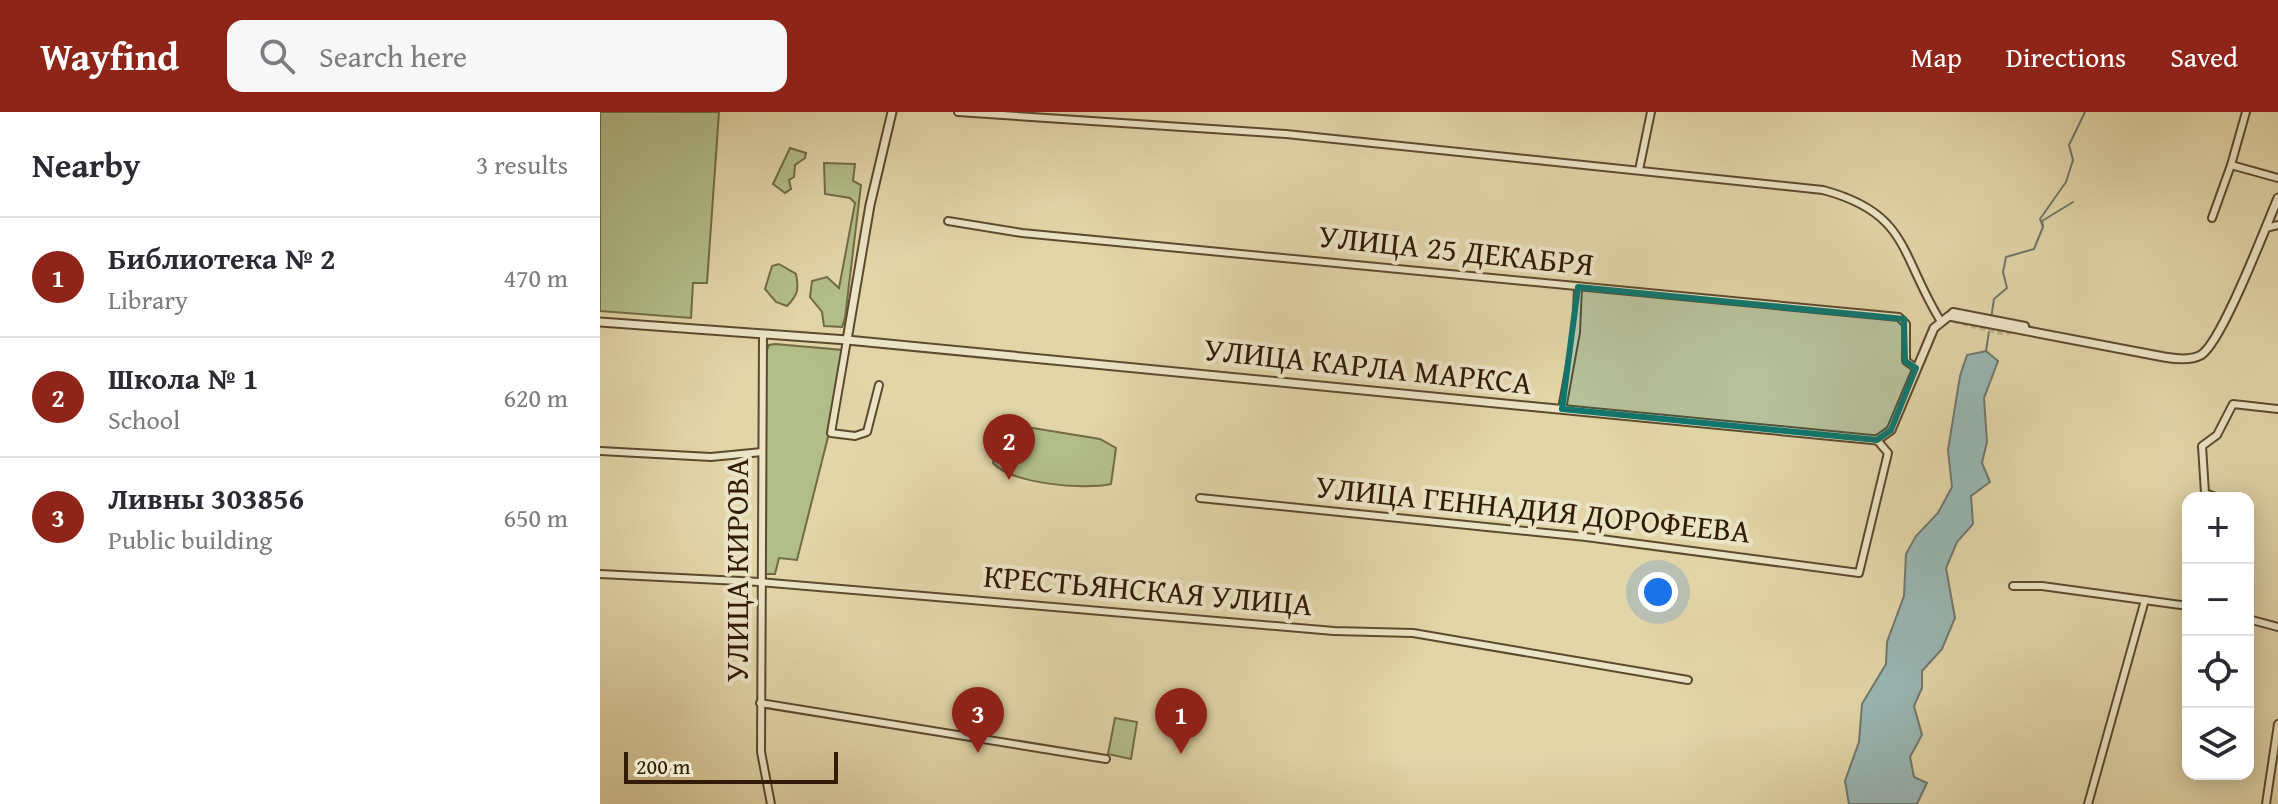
<!DOCTYPE html>
<meta charset="utf-8">
<style>
:root{--surface:#fff;--page:#f7f7f7;--text:#2b2b33;--muted:#7c7c81;--line:#e1e1e2;--accent:#8f2418}
body{margin:0;font-family:"Gentium Book Plus",serif;background:var(--page);color:var(--text)}
.controls{position:absolute;right:24px;bottom:24px;display:grid;overflow:hidden;border-radius:16px;box-shadow:0 4px 20px #0003}
.controls button{width:72px;height:72px;display:grid;place-items:center;padding:0;border:0;border-bottom:2px solid var(--line);background:var(--surface);color:var(--text);font:40px sans-serif}
.scale{position:absolute;left:24px;bottom:20px;width:214px;box-sizing:border-box;padding-left:8px;border:4px solid #311b04;border-top:0;font-size:22px;line-height:28px;white-space:nowrap;color:#311b04;-webkit-text-stroke:6px #ece4c6;paint-order:stroke}
.you{position:absolute;left:1058px;top:480px;width:28px;height:28px;margin:-20px;border:6px solid #fff;border-radius:50%;background:#1a73e8;box-shadow:0 0 0 12px #1a73e833}
.badge{display:grid;place-items:center;width:52px;height:52px;border-radius:50%;background:var(--accent);color:#fff;font-size:26px;font-weight:700}
.pin{position:absolute;translate:-50% -66px;filter:drop-shadow(0 2px 4px #0008)}
.pin::after{content:'';position:absolute;top:42px;width:28px;height:24px;background:inherit;clip-path:polygon(0 0,100% 0,50% 100%)}
.list{margin:0;padding:0;list-style:none}
h2{display:flex;justify-content:space-between;align-items:center;height:104px;margin:0;padding:0 32px;font-size:34px}
h2 small{font-size:26px;font-weight:400;color:var(--muted)}
.list li{display:grid;grid-template-columns:52px 1fr auto;gap:24px;align-items:center;box-sizing:border-box;height:120px;padding:0 32px;border-top:2px solid var(--line)}
.list b{display:block;font-size:30px;white-space:nowrap}
.list p{margin:0;font-size:26px;white-space:nowrap;color:var(--muted)}
.list em{font-size:26px;font-style:normal;color:var(--muted)}
.icon{flex:none;width:44px;height:44px;fill:none;stroke:currentColor;stroke-width:2;stroke-linecap:round;stroke-linejoin:round}
.map{position:relative;flex:none;width:1678px;height:692px;overflow:hidden}
header{display:flex;align-items:center;gap:48px;box-sizing:border-box;height:112px;padding:0 40px;background:var(--accent);color:#fff}
header strong{font-size:38px}
nav{display:flex;gap:44px;margin-inline-start:auto;font-size:28px}
.search{width:560px;height:72px;background:var(--page);display:flex;align-items:center;gap:20px;box-sizing:border-box;padding:0 28px;border-radius:16px;color:var(--muted);font-size:30px}
main{display:flex}
aside{flex:1;background:var(--surface)}
.map>svg:first-child{display:block}
.green{fill:#b2bd89;stroke:#726c46;stroke-width:2}
.water{fill:#99b6b3;stroke:#6f786d;stroke-width:2}
.lines{fill:none;stroke-linecap:round;stroke-linejoin:round}
.stream{stroke:#6f786d;stroke-width:2}
.minor-tunnel{stroke:#bfb087;stroke-width:6;stroke-dasharray:6 3;stroke-linecap:butt}
.minor-casing{stroke:#5d4a2d;stroke-width:10}
.tertiary-casing{stroke:#5d4a2d;stroke-width:11}
.minor{stroke:#ece4c6;stroke-width:6}
.tertiary{stroke:#ece4c6;stroke-width:7}
.marked{fill:#0f766e;fill-opacity:0.2;stroke:#0f766e;stroke-width:6;stroke-linejoin:round}
.labels{text-anchor:middle;stroke-width:8;stroke-linejoin:round;paint-order:stroke}
.street-label{font-size:32px;fill:#311b04;stroke:#ece4c6}
</style>
<header>
<strong>Wayfind</strong>
<div class="search"><svg class="icon" aria-label="search" viewBox="0 0 24 24"><circle cx="10" cy="10" r="6"/><path d="M15 15l6 6"/></svg>Search here</div>
<nav><a>Map</a><a>Directions</a><a>Saved</a></nav>
</header>
<main>
<aside>
<h2>Nearby<small>3 results</small></h2>
<ul class="list">
<li><span class="badge">1</span><div><b>Библиотека № 2</b><p>Library</p></div><em>470 m</em></li>
<li><span class="badge">2</span><div><b>Школа № 1</b><p>School</p></div><em>620 m</em></li>
<li><span class="badge">3</span><div><b>Ливны 303856</b><p>Public building</p></div><em>650 m</em></li>
</ul>
</aside>
<div class="map">
<svg width="1678" height="692" viewBox="0 0 1678 692">
<rect width="100%" height="100%" fill="#e2d5a8"/>
<filter id="stains"><feTurbulence type="fractalNoise" baseFrequency=".0025" numOctaves="4"/><feColorMatrix values="0 0 0 0 .2 0 0 0 0 .09 0 0 0 0 .02 0 0 0 .5 -.17"/></filter>
<radialGradient id="worn" r=".72"><stop offset=".6" stop-color="#630" stop-opacity="0"/><stop offset="1" stop-color="#630" stop-opacity=".3"/></radialGradient>
<!-- green -->
<g class="green">
<path d="M0,0H119L107,171H93L91,206L0,199Z"/>
<path d="M190,36L206,41L205,46L195,53L194,65L189,68L191,77L185,81L173,72Z"/>
<path d="M224,51L255,52L253,69L261,73L245,206L242,215L224,214L222,200L210,185L212,169L227,165L239,176L255,91L250,86L225,82Z"/>
<path d="M179,152L196,162C199,177 198,183 187,194L176,190L165,177L172,154Z"/>
<path d="M175,232L243,238L229,321L197,448L179,446L175,462H165L166,240L169,233Z"/>
<path d="M415,313L500,327L516,336L511,372C484,378 412,372 393,351L399,321Z"/>
<path d="M515,606L537,610L531,647L508,642Z"/>
</g>
<!-- water -->
<path class="water" d="M1386,239L1398,249L1384,286L1387,330L1382,351L1390,370L1371,384L1373,412L1357,430L1346,456L1355,506L1342,537L1322,559V576L1314,594L1322,623L1310,645L1314,665L1327,671L1317,692H1249L1245,669L1259,630L1262,592L1286,552L1287,530L1304,484L1306,442L1316,424L1338,401L1352,375L1348,338L1360,264L1367,243Z"/>
<g class="lines">
<!-- stream -->
<g class="stream">
<path d="M1443,114L1442,109L1473,90"/>
<path d="M1391,207L1394,187L1407,176L1403,160L1406,145L1434,137L1443,115L1440,107L1466,70L1473,48L1469,33L1485,0"/>
<path d="M1386,239L1390,213"/>
</g>
<!-- minor-tunnel -->
<path class="minor-tunnel" d="M1345,206L1405,221L1416,217"/>
<defs>
<g id="minor">
<path d="M358,0L686,22L1223,78C1309,101 1300,143 1340,208"/>
<path d="M1631,53L1646,0"/>
<path d="M1039,58L1051,0"/>
<path d="M1612,106L1631,53L1678,66"/>
<path d="M348,109L422,121L1299,205L1306,212V249L1316,256"/>
<path d="M1666,116L1678,113"/>
<path d="M1349,204L1353,200L1425,214L1426,219"/>
<path d="M163,222L161,640L171,692"/>
<path d="M247,228L231,321L255,324L267,320L279,273"/>
<path d="M962,297L976,220L978,175"/>
<path d="M0,339L111,345L162,340"/>
<path d="M600,386L986,425L1259,461L1288,341L1277,328"/>
<path d="M1618,386L1605,381L1602,334L1617,323L1633,292L1678,297"/>
<path d="M0,462L160,470L734,519L813,521L1088,568"/>
<path d="M1413,474H1442L1588,494"/>
<path d="M1648,507L1678,515"/>
<path d="M160,591L506,647"/>
<path d="M1488,692L1545,488"/>
<path d="M1666,692L1678,612"/>
</g>
<g id="tertiary">
<path d="M0,210L247,228L1277,328L1291,318L1334,216L1349,204L1564,245C1575,247 1590,249 1601,243C1622,230 1666,114 1678,86"/>
<path d="M247,228L270,93L292,0"/>
</g>
</defs>
<!-- minor casing -->
<use href="#minor" class="minor-casing"/>
<!-- tertiary casing -->
<use href="#tertiary" class="tertiary-casing"/>
<!-- minor -->
<use href="#minor" class="minor"/>
<!-- tertiary -->
<use href="#tertiary" class="tertiary"/>
</g>
<!-- marked area -->
<path class="marked" d="M978,175L1304,207L1305,249L1316,256L1291,318L1277,328L962,297Z"/>
<g class="labels">
<!-- street labels -->
<g class="street-label">
<text transform="translate(856 138) rotate(6)" y="11">УЛИЦА 25 ДЕКАБРЯ</text>
<text transform="translate(768 254) rotate(6)" y="11">УЛИЦА КАРЛА МАРКСА</text>
<text transform="translate(933 397) rotate(6)" y="11">УЛИЦА ГЕННАДИЯ ДОРОФЕЕВА</text>
<text transform="translate(137 458) rotate(-90)" y="11">УЛИЦА КИРОВА</text>
<text transform="translate(548 478) rotate(5)" y="11">КРЕСТЬЯНСКАЯ УЛИЦА</text>
</g>
</g>
<rect width="100%" height="100%" filter="url(#stains)"/>
<rect width="100%" height="100%" fill="url(#worn)"/>
</svg>
<div class="controls">
<button>+</button>
<button>−</button>
<button><svg class="icon" aria-label="locate" viewBox="0 0 24 24"><circle cx="12" cy="12" r="6"/><path d="M12 2v4M12 18v4M2 12h4M18 12h4"/></svg></button>
<button><svg class="icon" aria-label="layers" viewBox="0 0 24 24"><path d="M12 4l9 5-9 5-9-5zM3 14l9 5 9-5"/></svg></button>
</div>
<div class="scale">200 m</div>
<div class="you"></div>
<div class="pin badge" style="left:581px;top:642px">1</div>
<div class="pin badge" style="left:409px;top:368px">2</div>
<div class="pin badge" style="left:378px;top:641px">3</div>
</div>
</main>
